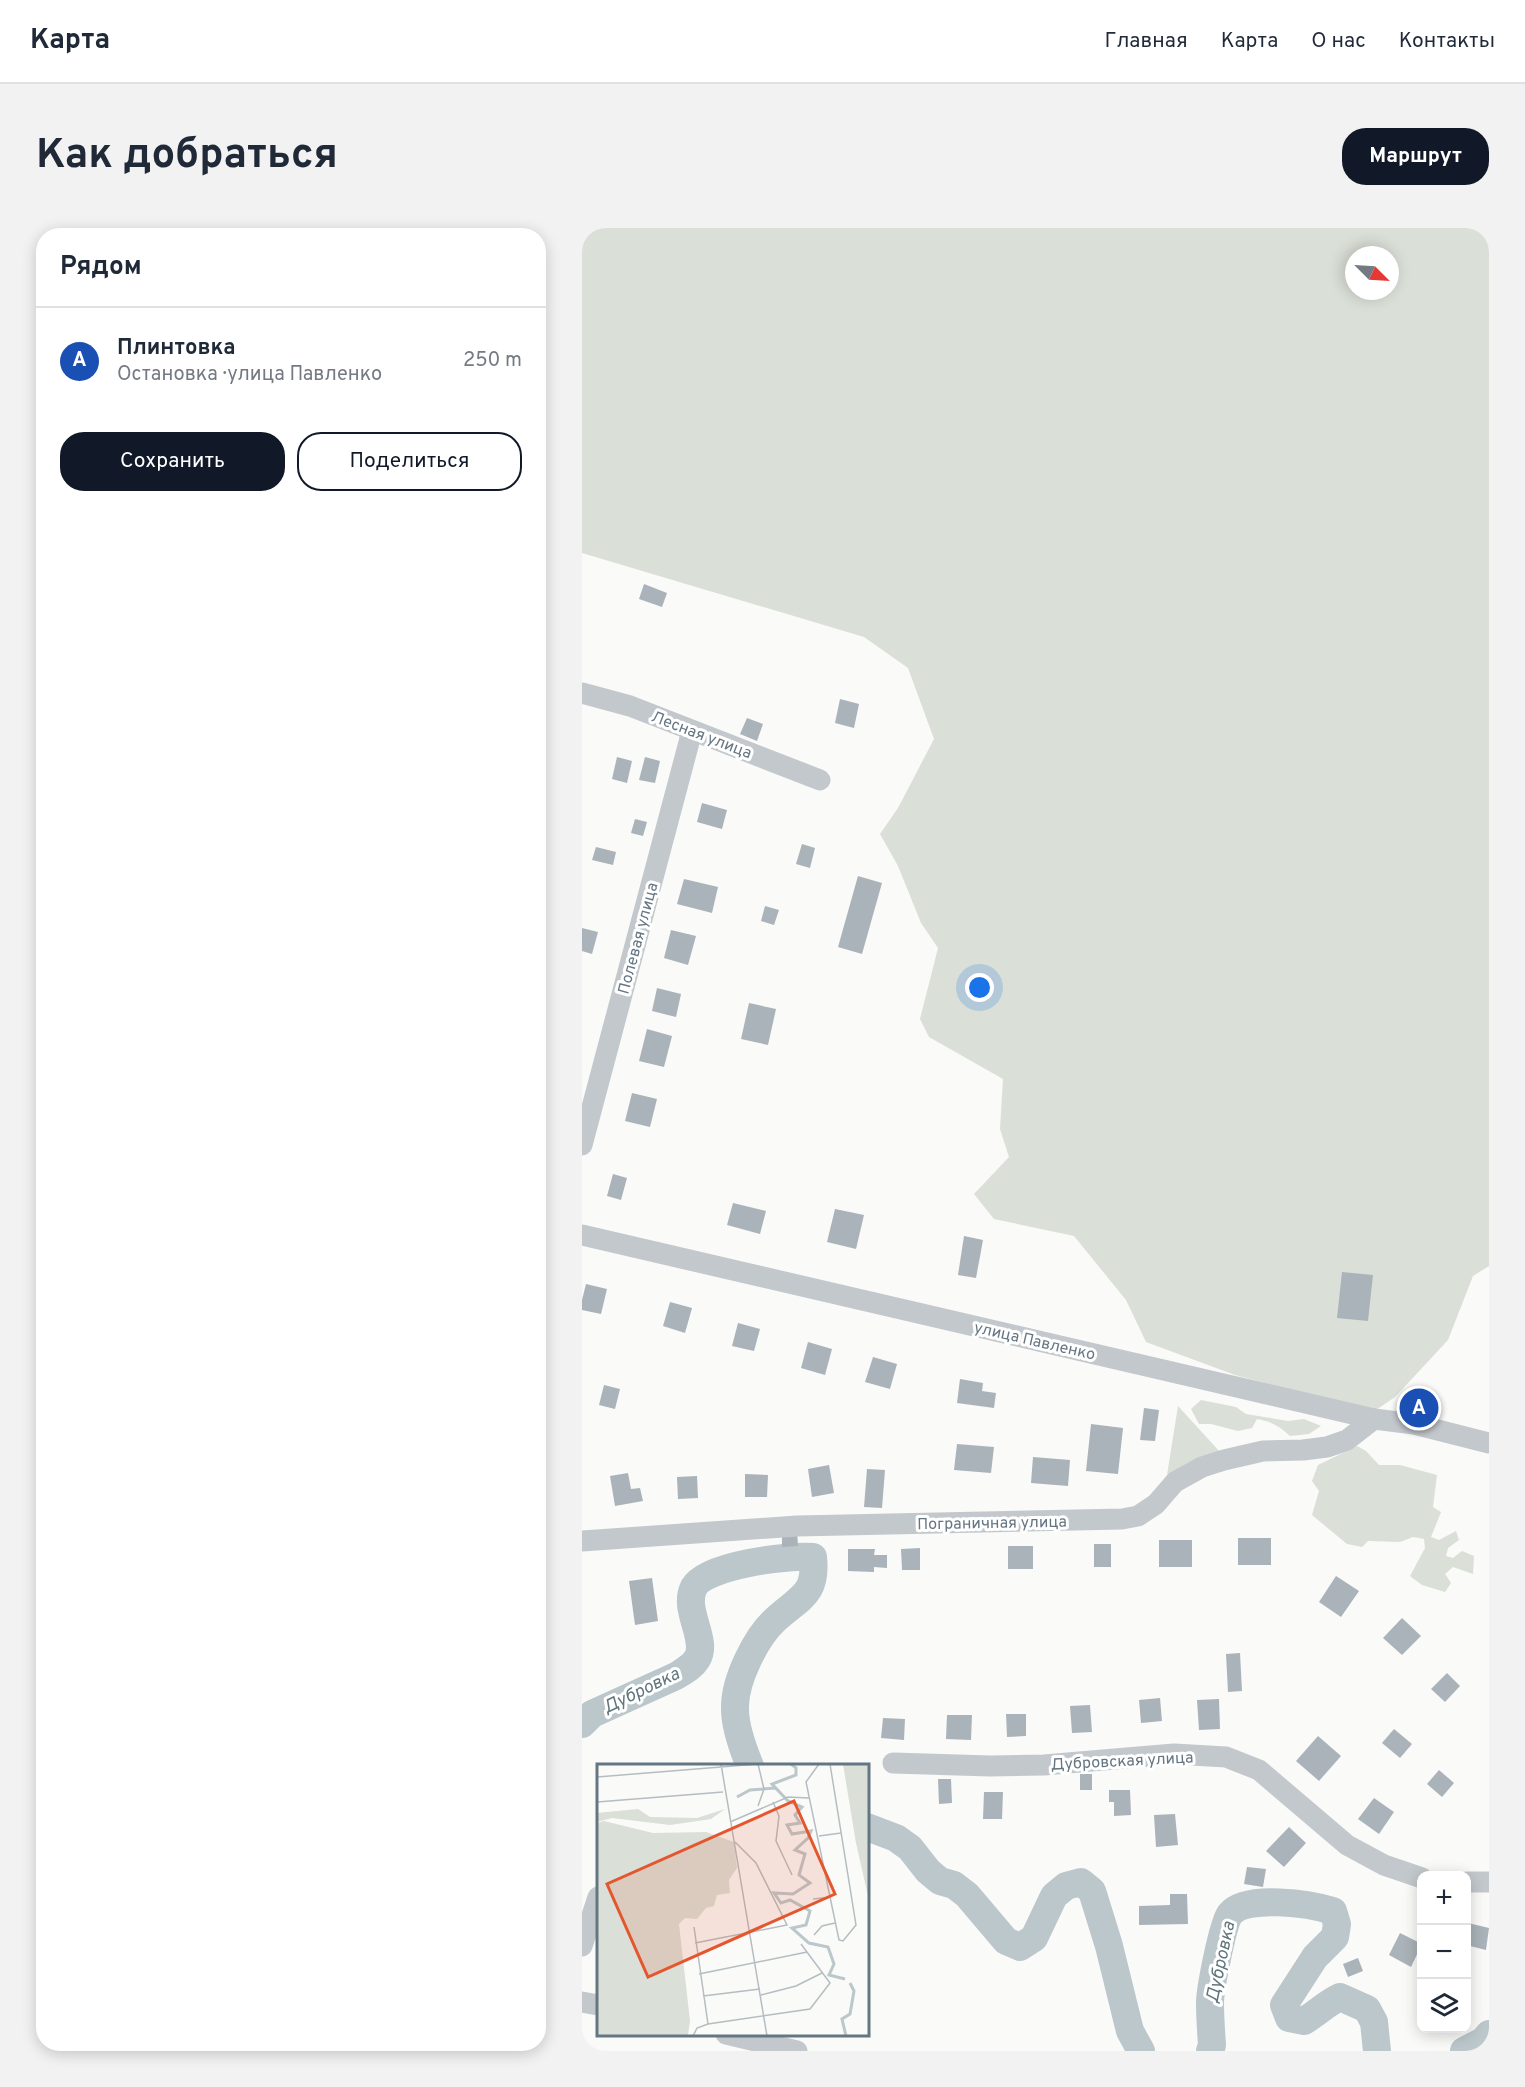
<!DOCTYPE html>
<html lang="ru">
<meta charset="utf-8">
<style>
:root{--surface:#fff;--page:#f2f2f3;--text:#1f2937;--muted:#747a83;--line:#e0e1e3;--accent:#111827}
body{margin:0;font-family:Overpass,sans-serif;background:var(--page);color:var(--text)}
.controls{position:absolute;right:18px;bottom:18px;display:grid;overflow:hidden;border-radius:12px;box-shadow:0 3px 15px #0003}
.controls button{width:54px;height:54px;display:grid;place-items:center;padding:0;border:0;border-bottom:2px solid var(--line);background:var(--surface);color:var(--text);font:30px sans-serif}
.compass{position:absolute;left:763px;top:18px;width:54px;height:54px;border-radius:50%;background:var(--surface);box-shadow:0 3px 15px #0003;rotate:114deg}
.you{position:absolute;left:398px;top:760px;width:21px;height:21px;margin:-15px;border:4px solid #fff;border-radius:50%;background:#1a73e8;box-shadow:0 0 0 9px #1a73e833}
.badge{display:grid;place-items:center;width:39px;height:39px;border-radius:50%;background:var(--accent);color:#fff;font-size:20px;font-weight:700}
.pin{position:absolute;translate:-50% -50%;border:3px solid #fff;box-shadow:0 2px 6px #0006}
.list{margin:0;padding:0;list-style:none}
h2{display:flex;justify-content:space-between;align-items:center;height:78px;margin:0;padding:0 24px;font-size:26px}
h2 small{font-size:20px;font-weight:400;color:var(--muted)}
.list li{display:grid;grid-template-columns:39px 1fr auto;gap:18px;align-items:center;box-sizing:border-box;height:108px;padding:0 24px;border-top:2px solid var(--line)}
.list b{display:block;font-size:22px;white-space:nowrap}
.list p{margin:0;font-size:20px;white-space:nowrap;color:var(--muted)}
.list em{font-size:20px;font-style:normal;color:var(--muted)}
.actions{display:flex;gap:12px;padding:18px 24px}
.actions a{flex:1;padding:14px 0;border:2px solid var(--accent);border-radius:24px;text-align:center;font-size:21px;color:var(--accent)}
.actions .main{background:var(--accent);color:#fff}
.icon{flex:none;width:33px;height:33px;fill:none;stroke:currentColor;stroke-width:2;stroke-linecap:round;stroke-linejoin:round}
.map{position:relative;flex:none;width:907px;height:1823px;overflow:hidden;border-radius:24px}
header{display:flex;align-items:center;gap:36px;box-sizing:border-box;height:84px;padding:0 30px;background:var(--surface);border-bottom:2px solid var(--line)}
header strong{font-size:28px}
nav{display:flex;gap:33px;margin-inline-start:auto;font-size:21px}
.intro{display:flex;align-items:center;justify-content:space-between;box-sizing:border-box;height:144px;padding:0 36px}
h1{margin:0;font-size:42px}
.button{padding:15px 27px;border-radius:24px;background:var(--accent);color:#fff;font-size:21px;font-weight:700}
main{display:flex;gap:36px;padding:0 36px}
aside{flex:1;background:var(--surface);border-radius:24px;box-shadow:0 3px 15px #0003}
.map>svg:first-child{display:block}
.green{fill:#dadfd7;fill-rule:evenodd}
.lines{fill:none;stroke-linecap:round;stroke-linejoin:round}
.river{stroke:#bbc7cb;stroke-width:28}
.building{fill:#aab3b9}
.minor{stroke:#c3c8cc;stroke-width:21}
.labels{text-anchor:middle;stroke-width:6;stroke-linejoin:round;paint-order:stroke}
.street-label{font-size:16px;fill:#657683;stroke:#fff}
.water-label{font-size:18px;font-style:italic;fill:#60757c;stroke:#fff}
.inset-river{fill:none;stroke:#bbc7cb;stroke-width:3}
.inset-road{fill:none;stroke:#b5bdc2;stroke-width:1.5}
.view{fill:#e4572e;fill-opacity:0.15;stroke:#e4572e;stroke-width:3}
.inset-edge{fill:none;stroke:#657683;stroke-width:3}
</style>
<header>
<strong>Карта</strong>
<nav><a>Главная</a><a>Карта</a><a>О нас</a><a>Контакты</a></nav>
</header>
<div class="intro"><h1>Как добраться</h1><a class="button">Маршрут</a></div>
<main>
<aside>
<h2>Рядом<small></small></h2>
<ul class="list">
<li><span class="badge" style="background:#1a4fb4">A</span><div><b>Плинтовка</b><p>Остановка · улица Павленко</p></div><em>250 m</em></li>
</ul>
<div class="actions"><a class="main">Сохранить</a><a>Поделиться</a></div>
</aside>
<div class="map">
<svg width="907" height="1823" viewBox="0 0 907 1823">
<rect width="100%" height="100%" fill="#fafaf8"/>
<!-- green -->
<g class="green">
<path d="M0,0H907V1038L891,1048L866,1112L813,1169L791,1184L653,1147L564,1114L544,1072L492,1008L412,991L392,966L427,929L418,901L421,851L347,809L338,791L356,720L339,695L316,638L298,606L316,580L352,511L326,440L282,409L0,325ZM772,27H808V63H772Z"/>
<path d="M619,1172L654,1179L664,1186L706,1193L722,1191L739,1198L727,1206L708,1208C698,1198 688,1193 675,1191L670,1200L656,1203L629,1196H617L609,1181Z"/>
<path d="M596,1178L638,1224L585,1247Z"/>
<path d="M775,1218L784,1223L797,1237H818L855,1247L851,1279L859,1284L849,1309L857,1312L874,1303L877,1312L866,1320L864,1328L871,1330L880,1323L892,1328L891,1346L871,1339L863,1346L869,1355L863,1364L840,1357L828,1348L843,1320L842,1311L831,1309L818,1314L786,1313L780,1319L765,1316L730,1287L737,1263L730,1253L736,1237Z"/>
</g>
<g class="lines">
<!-- river -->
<g class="river">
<path d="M0,1496L10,1486L94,1448C102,1443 110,1439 115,1431C127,1412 100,1382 112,1359C124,1337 207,1327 231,1329C235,1367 218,1369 194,1391C174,1409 152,1453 153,1481C153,1499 161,1521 168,1538"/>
<path d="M285,1599L314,1610L328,1620L346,1643L358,1653L372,1657L385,1667L424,1713L438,1719L452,1710L472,1668L484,1658L499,1654L510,1663L527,1718L548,1803L559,1823"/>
<path d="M628,1823L630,1817C629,1803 628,1789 628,1775C628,1761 641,1695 648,1686C664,1666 729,1676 751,1683L755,1696L753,1709L733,1729L702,1777L707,1790L722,1793C735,1785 745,1775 758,1769L785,1781L792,1794L795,1823"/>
<path d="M882,1823L901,1813L907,1806"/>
</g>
</g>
<!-- building -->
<g class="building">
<path d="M62,356L85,365L80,379L57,371Z"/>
<path d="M258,471L277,476L272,500L253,495Z"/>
<path d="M165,490L181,496L175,513L158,506Z"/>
<path d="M35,529L50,533L45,555L30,551Z"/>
<path d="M63,529L78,533L73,555L57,552Z"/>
<path d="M120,575L145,582L140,601L115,594Z"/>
<path d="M53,591L65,594L61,608L49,605Z"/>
<path d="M220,616L233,620L228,640L214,636Z"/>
<path d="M14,619L34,624L31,637L10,632Z"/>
<path d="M276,648L300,655L280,726L256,719Z"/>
<path d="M102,651L136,659L130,685L95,676Z"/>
<path d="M183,678L197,682L192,697L179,693Z"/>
<path d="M0,700L16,704L10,726L0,723Z"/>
<path d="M89,702L114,708L106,737L82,730Z"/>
<path d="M75,760L99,766L94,789L70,783Z"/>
<path d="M167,775L194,781L186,817L159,811Z"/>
<path d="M65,801L90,808L82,839L57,833Z"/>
<path d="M50,865L75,871L68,899L43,893Z"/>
<path d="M31,946L45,950L39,972L25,968Z"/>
<path d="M151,975L184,983L178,1006L145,997Z"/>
<path d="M253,981L282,987L274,1021L245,1014Z"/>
<path d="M382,1008L401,1012L394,1050L376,1047Z"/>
<path d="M760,1044L791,1047L786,1093L755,1090Z"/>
<path d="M4,1056L25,1061L19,1086L0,1082V1072Z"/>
<path d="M88,1074L110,1080L103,1105L81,1098Z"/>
<path d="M156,1095L178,1101L172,1123L150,1118Z"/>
<path d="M226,1114L250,1121L243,1147L219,1140Z"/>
<path d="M291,1129L315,1136L308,1161L283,1154Z"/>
<path d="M378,1151L401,1155L400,1163L414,1165L412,1180L375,1175Z"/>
<path d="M22,1157L38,1161L33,1181L17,1177Z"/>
<path d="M562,1180L577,1182L573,1213L558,1212Z"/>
<path d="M509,1196L541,1200L536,1246L504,1243Z"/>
<path d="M375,1216L412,1219L409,1245L372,1242Z"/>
<path d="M451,1229L488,1232L486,1258L449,1255Z"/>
<path d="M247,1237L252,1265L230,1269L226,1241Z"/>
<path d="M285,1241L303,1242L300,1280L282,1279Z"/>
<path d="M46,1245L49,1261L58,1260L61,1273L33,1278L28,1248Z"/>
<path d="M163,1246L186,1247L185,1269H163Z"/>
<path d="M115,1248L116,1270L96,1271L95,1249Z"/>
<path d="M215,1303L216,1318L200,1319V1304Z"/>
<rect x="656" y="1310" width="33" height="27"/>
<rect x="577" y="1312" width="33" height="27"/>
<rect x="512" y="1316" width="17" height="23"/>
<rect x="426" y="1318" width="25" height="23"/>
<path d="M338,1320V1342H320L319,1321Z"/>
<path d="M266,1321H293L292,1327H305V1340L292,1339V1344L266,1343Z"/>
<path d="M754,1348L777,1363L759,1389L737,1374Z"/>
<path d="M70,1350L76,1393L53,1397L47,1353Z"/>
<path d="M820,1390L839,1408L820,1427L801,1410Z"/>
<path d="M658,1425L660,1463L646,1464L644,1426Z"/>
<path d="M865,1445L878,1458L863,1474L849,1461Z"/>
<path d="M578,1470L580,1493L559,1495L557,1472Z"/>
<path d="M637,1471L638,1501L617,1502L615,1472Z"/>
<path d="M508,1477L510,1504L490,1505L488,1478Z"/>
<path d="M424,1486H444V1508L425,1509Z"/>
<path d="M365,1487H390L389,1512L364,1511Z"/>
<path d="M301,1490L323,1491L322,1512L299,1510Z"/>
<path d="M812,1501L830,1516L818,1530L800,1515Z"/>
<path d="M736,1508L759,1528L737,1553L714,1533Z"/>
<path d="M857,1542L872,1555L860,1569L845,1556Z"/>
<rect x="498" y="1546" width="12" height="16"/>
<path d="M356,1551H369L370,1575L357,1576Z"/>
<path d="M527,1562H548L549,1587L532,1588V1574H527Z"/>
<path d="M402,1564H421L420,1591H401Z"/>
<path d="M792,1570L812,1584L797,1606L776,1591Z"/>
<path d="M593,1586L596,1617L574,1619L572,1587Z"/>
<path d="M707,1599L724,1615L702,1639L684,1623Z"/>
<path d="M665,1639L684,1641L681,1659L662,1656Z"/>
<path d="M588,1666H605L606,1696L557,1697V1678L588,1677Z"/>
<path d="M886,1695L907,1700L904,1722L884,1717Z"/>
<path d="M818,1705L840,1716L829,1739L807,1727Z"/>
<path d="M776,1730L781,1743L766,1749L761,1736Z"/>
</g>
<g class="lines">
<!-- minor -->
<g class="minor">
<path d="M0,465L48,478L238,552"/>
<path d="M0,917L110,503"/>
<path d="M0,1007L792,1191L832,1196L907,1215"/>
<path d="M0,1313L215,1298L540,1291L556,1288L574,1276L593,1254L620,1239L642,1232L681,1223L721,1222L745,1219L765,1212L792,1191"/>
<path d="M311,1535L408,1538L462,1537L592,1526L644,1529L677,1542L765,1617L802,1637L840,1650"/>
<path d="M884,1654H907"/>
<path d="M0,1718L16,1669"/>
<path d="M0,1774L16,1777"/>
<path d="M144,1806L215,1823"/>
</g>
</g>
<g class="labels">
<!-- street labels -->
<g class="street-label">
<text transform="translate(120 506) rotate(21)" y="6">Лесная улица</text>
<text transform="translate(55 710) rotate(-75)" y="6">Полевая улица</text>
<text transform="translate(453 1112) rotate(13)" y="6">улица Павленко</text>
<text transform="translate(410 1294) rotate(-1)" y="6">Пограничная улица</text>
<text transform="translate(540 1532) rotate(-3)" y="6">Дубровская улица</text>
</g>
<!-- water labels -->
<g class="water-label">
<text transform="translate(59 1462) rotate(-26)" y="6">Дубровка</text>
<text transform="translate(638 1734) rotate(-78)" y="6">Дубровка</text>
</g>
</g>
<!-- overview -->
<g transform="translate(15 1536)">
<rect width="272" height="272" fill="#fafaf8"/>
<path d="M246,0H271V132L259,79ZM41,45L53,53L100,54L128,45L114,55L73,61L15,54L0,58V49ZM7,57L56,69L109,68L137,78L140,104L132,116L133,129L120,131L117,142L109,144L100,155L88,154L82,160L93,257L91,271H0V59Z" fill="#dadfd7"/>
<path class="inset-river" d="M194,0L199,4V11L175,20L191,37L205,43L198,51L203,59L190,61L195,70L214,67L211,74L198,86L208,90L202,111L213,119L196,130L177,129L184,139L193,136L213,147L209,161L195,164L212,179L231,183L237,200L232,211L248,215M140,33L153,26L178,24M249,272L245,255L253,250L257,227L253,219"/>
<path class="inset-road" d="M124,0L170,272M161,0L167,25L161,42M222,0L209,18L242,176L246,177L259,161L233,0M0,13L161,0M0,38L126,28M176,38L182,52L179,77L195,111M133,58L191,33L212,34M222,72L244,69M216,135L234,133M97,163L111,260M217,171L225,162L238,159M98,179L190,161L159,99L138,78M102,210L210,188M164,231L199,222L225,209M106,232L163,225M96,272L100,264L111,260L213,245L233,219L204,180"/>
<path class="view" d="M197,37L238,130L51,213L10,120Z"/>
<rect width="272" height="272" class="inset-edge"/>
</g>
</svg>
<div class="controls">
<button>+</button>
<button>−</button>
<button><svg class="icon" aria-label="layers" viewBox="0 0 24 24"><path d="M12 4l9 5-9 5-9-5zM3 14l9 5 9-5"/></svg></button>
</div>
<svg class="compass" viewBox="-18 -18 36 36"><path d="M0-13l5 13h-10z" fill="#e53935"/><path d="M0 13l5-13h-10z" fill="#747a83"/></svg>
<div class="you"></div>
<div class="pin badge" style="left:837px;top:1180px;background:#1a4fb4">A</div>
</div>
</main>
